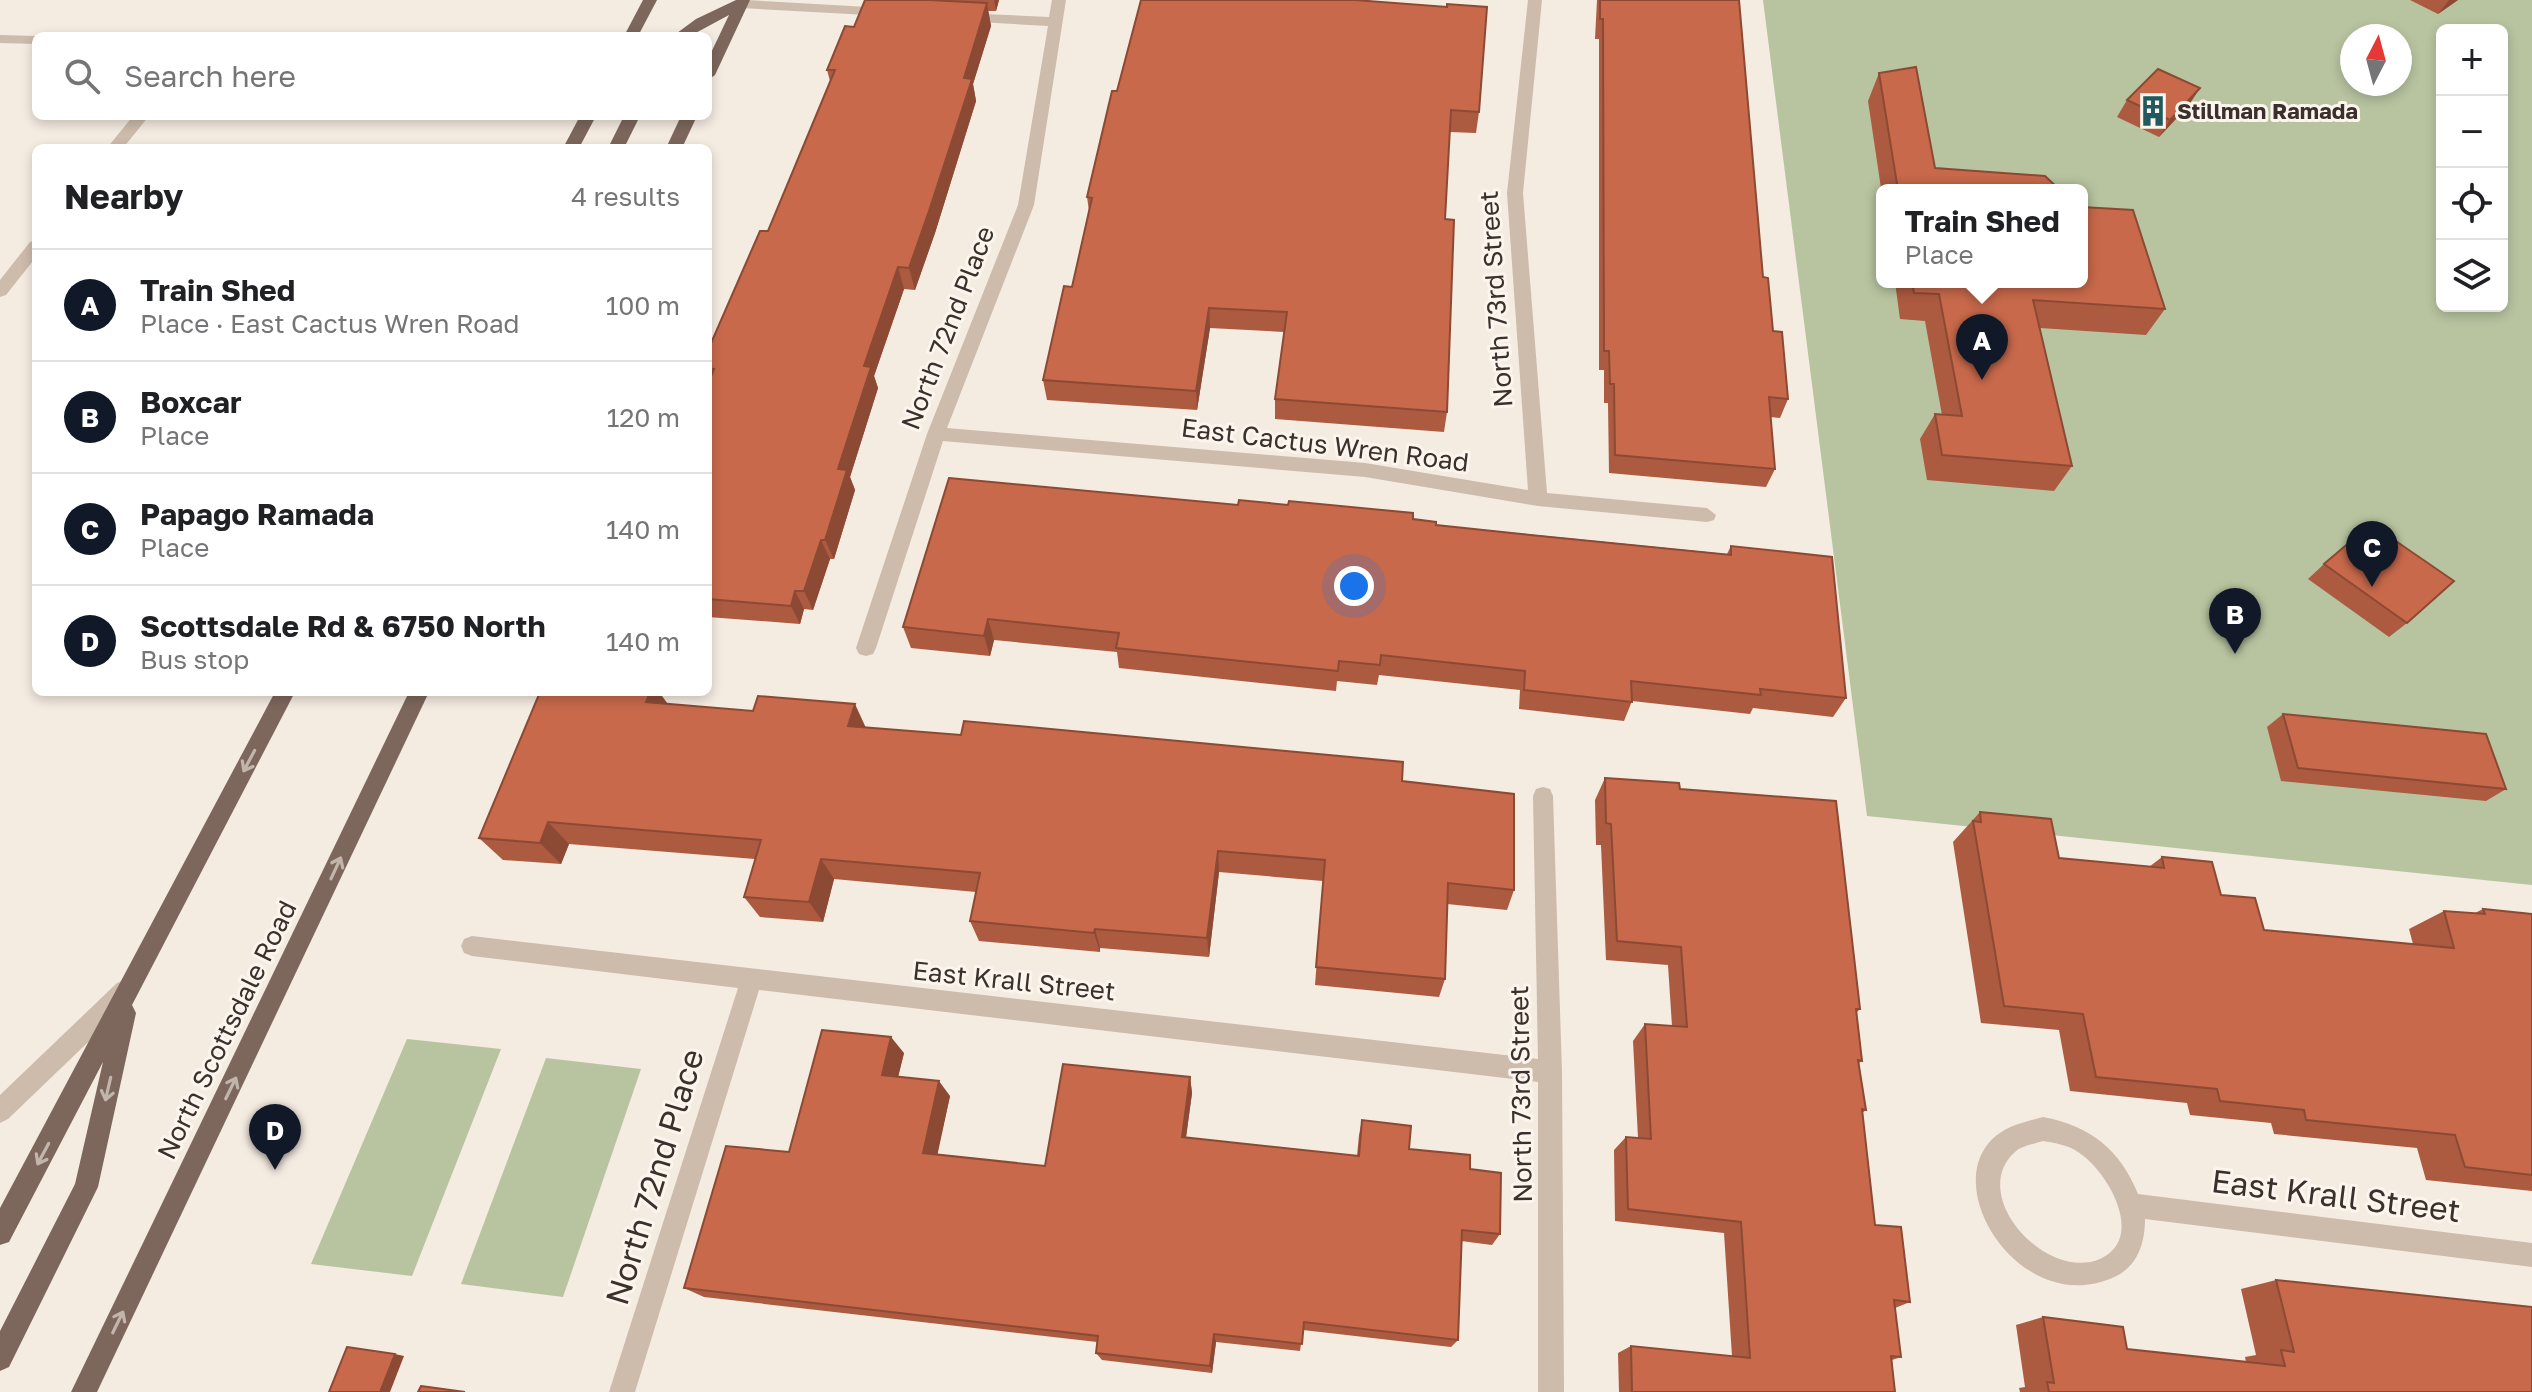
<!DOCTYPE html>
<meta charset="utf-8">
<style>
:root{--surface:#fff;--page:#f6f6f6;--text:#202124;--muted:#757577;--line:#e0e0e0;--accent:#111827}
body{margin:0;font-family:"Golos Text",sans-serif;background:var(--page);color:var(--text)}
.controls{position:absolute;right:24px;top:24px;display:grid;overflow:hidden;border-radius:12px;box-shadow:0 4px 12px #0003}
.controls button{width:72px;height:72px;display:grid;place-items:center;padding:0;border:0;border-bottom:2px solid var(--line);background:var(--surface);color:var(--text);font:40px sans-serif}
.compass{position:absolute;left:2340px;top:24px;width:72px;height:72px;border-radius:50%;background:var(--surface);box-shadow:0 4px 12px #0003;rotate:6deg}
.you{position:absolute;left:1354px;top:586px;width:28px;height:28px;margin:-20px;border:6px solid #fff;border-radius:50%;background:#1a73e8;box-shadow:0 0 0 12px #1a73e833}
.badge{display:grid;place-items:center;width:52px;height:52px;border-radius:50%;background:var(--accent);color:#fff;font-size:26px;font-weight:700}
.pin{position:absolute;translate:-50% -66px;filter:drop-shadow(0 2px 4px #0008)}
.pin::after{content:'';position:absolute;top:42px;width:28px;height:24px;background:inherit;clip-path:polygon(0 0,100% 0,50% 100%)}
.popup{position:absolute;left:1876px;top:184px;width:212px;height:104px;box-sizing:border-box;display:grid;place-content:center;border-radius:12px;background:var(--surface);filter:drop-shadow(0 2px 6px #0005);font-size:26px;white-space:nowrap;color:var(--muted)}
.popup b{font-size:30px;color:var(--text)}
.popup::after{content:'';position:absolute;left:50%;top:100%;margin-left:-16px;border:16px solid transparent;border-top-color:var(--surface)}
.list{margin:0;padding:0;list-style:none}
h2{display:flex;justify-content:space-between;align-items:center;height:104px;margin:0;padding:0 32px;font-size:34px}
h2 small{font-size:26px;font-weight:400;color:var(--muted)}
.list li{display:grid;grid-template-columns:52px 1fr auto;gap:24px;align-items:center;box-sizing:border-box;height:112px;padding:0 32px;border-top:2px solid var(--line)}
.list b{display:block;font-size:30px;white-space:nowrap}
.list p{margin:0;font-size:26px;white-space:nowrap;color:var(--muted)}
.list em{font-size:26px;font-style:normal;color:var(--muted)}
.icon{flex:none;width:44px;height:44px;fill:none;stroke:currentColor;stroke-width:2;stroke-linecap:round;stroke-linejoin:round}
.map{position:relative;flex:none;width:2532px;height:1392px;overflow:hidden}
.search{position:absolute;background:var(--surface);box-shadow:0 4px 12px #0003;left:32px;top:32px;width:680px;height:88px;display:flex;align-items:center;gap:20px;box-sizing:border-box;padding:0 28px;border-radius:12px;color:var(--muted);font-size:30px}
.panel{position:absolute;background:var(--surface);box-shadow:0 4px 12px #0003;left:32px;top:144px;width:680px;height:552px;border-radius:12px}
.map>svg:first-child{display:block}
.green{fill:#b8c4a0;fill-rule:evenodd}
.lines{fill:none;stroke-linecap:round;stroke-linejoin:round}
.minor{fill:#cdbbac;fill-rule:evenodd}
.major{fill:#7d675c;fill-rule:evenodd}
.wall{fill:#ac5a40}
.shaded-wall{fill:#8c4a34}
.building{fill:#c8694b;stroke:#8c4a34;stroke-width:2}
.oneway{stroke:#c2b5ac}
.labels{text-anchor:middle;stroke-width:6;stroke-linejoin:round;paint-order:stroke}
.far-poi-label{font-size:22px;font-weight:bold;fill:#3b302b;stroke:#fbf5ee;text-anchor:start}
.street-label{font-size:26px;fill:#3b302b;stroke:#fbf5ee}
.near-street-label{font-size:32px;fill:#3b302b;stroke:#fbf5ee}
</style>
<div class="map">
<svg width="2532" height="1392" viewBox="0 0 2532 1392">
<rect width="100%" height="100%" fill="#f4ebe1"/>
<!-- green -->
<g class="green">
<path d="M1763,0H2532V885L1867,816ZM2442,30H2502V306H2442ZM2352,36H2400V84H2352ZM1882,190H2082V282H1882Z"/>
<path d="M407,1039L501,1049L412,1276L311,1264Z"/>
<path d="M546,1058L641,1069L563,1297L461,1284Z"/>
</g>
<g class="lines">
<!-- minor -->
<g class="minor">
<path d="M746,0L886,8L893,12L886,16L741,8L734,4Z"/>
<path d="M1052,0H1066L1034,205L947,428L1365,463L1528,490L1507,193L1528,0H1542L1523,193L1547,493L1707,508L1716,515L1714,520L1707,522L1538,506L1365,477L943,441L876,648L873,654L866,656L859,654L856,648L927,434L1018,205L1048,26L962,21L955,17L962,13L1049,17Z"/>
<path d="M0,35L36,36H38L36,44L0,43Z"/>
<path d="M133,116H149L123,148H107Z"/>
<path d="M36,240V257L6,295L0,297V280L30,242Z"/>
<path d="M1543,787L1550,789L1553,796L1562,1072L1564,1392H1538V1082L759,990L635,1392H609L738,988L472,956L464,953L461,946L464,939L472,936L1538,1059L1533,796L1536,789Z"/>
<path d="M125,980L133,983L136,991L133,999L8,1119L0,1123V1095L117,983Z"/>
<path d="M2043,1117C2090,1126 2120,1149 2138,1194L2532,1243V1267L2145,1219C2145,1244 2137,1268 2112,1278C2017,1319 1930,1175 2003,1131C2014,1124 2030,1121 2043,1117ZM2043,1141C2055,1143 2068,1145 2078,1152C2107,1170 2147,1238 2100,1259C2046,1282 1967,1195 2015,1152C2021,1146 2034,1144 2043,1141Z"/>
</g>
<!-- major -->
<g class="major">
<path d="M643,0H657L638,36H624Z"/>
<path d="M736,0H750L715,75L708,80V59L729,15L690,36H673L696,19Z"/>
<path d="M580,116H596L579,148H563Z"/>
<path d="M624,116H640L624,148H608Z"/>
<path d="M681,116H697L682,148H666Z"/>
<path d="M275,692H295L132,1005L136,1013L98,1187L9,1367L0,1371V1331L75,1184L103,1062L9,1242L0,1245V1208Z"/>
<path d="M409,692H429L97,1392H71Z"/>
</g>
</g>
<!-- wall -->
<g class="wall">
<path d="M865,0H999L996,11H988L991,26L973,84L976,101L935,233L915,290L904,289L874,376L878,388L850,477L855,490L834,559H830L813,610L804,609L800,624L708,617V350L768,231L830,81L827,70L854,27Z"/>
<path d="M1597,0H1739L1763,277L1773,331L1788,399L1780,418L1770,417L1775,469L1766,487L1609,473L1608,403H1604V370H1599V39H1595Z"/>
<path d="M2410,0H2458L2438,14Z"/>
<path d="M1879,73L1935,168L2060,190H1882V195L1868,101Z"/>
<path d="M1112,91L1479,112L1476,133L1450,132L1445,219L1447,412L1444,432L1275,419V399L1284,332L1210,328L1197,410L1047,400L1043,380L1072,287L1089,211L1087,197Z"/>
<path d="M2127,100L2189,105L2159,137L2117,117Z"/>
<path d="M1895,282H2082L2165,309L2146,335L2040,328L2072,466L2054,491L1927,480L1920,439L1935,414L1942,415L1925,321L1900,319Z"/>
<path d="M1238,505L1413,519L1436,525L1727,554L1731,546L1846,698L1833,717L1753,708L1750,714L1632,701L1624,721L1519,709L1520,690L1379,675L1377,685L1337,681L1336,691L1119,668L1117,652L994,640L990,656L911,648L903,627Z"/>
<path d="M2324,564L2407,623L2389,637L2308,579Z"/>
<path d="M659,692L668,704L866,727L1402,781L1514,890L1507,910L1447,904L1445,979L1439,997L1315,985L1323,881L1219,872L1209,957L1100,948V952L979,941L970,921L976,892L834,879L823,922L760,917L744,897L755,859L569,844L561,864L503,860L479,838Z"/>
<path d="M2283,714L2506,789L2486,801L2281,781L2267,727Z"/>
<path d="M1605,778L1680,789L1860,1009L1856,1013L1862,1061L1859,1063L1866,1110L1862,1113L1875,1225L1910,1302L1895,1308L1901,1357L1892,1360L1895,1392H1619L1618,1353L1631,1346L1732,1356L1724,1233L1615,1221L1614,1150L1626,1137L1638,1138L1633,1041L1645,1024L1672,1026L1668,965L1606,960L1601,845H1596L1595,800Z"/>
<path d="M1980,812L2059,858L2149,867L2162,857L2221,895L2264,930L2413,944L2409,929L2444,911L2475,913L2483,909L2532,914V1191L2426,1180L2417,1148L2274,1134L2271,1123L2190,1115L2187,1103L2070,1091L2059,1030L1981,1023L1953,842Z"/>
<path d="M904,1053L898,1076L950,1096L937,1154L1045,1166L1190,1077L1192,1093L1186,1138L1357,1156L1359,1135L1362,1120L1409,1149L1470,1169L1500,1234L1492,1245L1461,1241L1458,1340L1451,1347L1303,1330L1300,1351L1216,1342L1212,1373L1102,1360L1096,1353L1097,1342L704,1297L684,1288L789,1152Z"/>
<path d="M2276,1280L2532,1392H2020L2019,1388L2025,1387L2016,1325L2043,1317L2127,1349L2246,1362L2245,1357L2256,1355L2241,1289Z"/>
</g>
<!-- shaded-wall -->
<g class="shaded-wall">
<path d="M994,0H999L996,11Z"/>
<path d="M2449,0H2458L2438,14Z"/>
<path d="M987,3L991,26L973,84L976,101L935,233L915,290L909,268L964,78Z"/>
<path d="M2200,88L2189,105L2159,137L2170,120Z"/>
<path d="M898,267L904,289L874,376L878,388L850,477L855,490L834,559L825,540L838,469L864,366Z"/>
<path d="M1209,308L1210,328L1197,410L1196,391Z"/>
<path d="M821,540L830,559L813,610L804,591Z"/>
<path d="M795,591L804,609L800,624L791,606Z"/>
<path d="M988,619L994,640L990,656L984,636Z"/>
<path d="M650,692H659L670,708L646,702Z"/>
<path d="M855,704L866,728L848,726Z"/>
<path d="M548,822L569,844L561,864L540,843Z"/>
<path d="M1218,851L1219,872L1209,957L1207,938Z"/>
<path d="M821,859L834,879L823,922L809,902Z"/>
<path d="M1095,929L1100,948V952L1094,933Z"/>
<path d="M891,1037L904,1053L895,1090L882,1075Z"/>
<path d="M1190,1077L1192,1093L1184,1151L1182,1137Z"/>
<path d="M939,1081L950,1096L935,1166L923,1153Z"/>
<path d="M1214,1334L1216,1342L1212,1373L1210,1366Z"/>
<path d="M395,1354L404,1356L390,1392H380Z"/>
</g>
<!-- building -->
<g class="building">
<path d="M865,0H929L987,3L964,78L972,79L929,211L909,268L898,267L864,366L871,367L838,469L847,470L825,540H821L804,591H795L791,606L708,599V383L714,369L708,368V350L760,231H768L835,70H827L845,26L854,27Z"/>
<path d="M1141,0H1355L1447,7V4L1487,7L1479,112L1451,110L1445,219L1454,220L1447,412L1275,399L1287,312L1209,308L1196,391L1043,380L1064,286L1072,287L1092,198L1087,197L1112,91H1117Z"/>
<path d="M1600,0H1739L1763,277L1768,278L1773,331L1782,332L1788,399L1769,397L1775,469L1615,455L1614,384H1610L1609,351H1604L1603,19H1600Z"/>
<path d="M1916,67L1935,168L2045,176L2060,190H1898L1879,73Z"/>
<path d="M2158,69L2200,88L2170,120L2127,100Z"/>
<path d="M2082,207L2133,210L2165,309L2033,300L2072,466L1942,455L1935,414L1962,416L1939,294L1914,293L1912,282H2082Z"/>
<path d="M949,478L1238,505L1239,500L1288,505L1289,501L1413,513V519L1436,522V525L1530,535L1731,555V546L1832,557L1846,698L1760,689L1761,695L1631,681L1632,702L1524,690L1525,671L1381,655L1380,665L1339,661L1338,671L1116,648L1119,633L988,619L984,636L903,627Z"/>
<path d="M2371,524L2454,581L2407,623L2324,564Z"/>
<path d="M540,692H650L646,702L753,711L758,696L855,704L848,726L961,735L964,721L1403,762L1402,781L1514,794V890L1448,883L1445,979L1316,967L1325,860L1218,851L1207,938L1095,929L1094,933L970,921L980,873L821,859L809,902L744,897L761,840L548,822L540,843L479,838Z"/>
<path d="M2283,714L2486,734L2506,789L2298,768Z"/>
<path d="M1605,778L1679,783L1680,789L1836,801L1860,1009H1856L1862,1061L1858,1060L1866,1110L1862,1109L1875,1225L1901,1227L1910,1302L1894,1300L1901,1357L1891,1356L1895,1392H1632L1631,1346L1750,1358L1741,1222L1628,1209L1626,1137L1651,1139L1645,1024L1687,1027L1681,947L1617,941L1611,824L1606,823Z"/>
<path d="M1980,812L2051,819L2059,858L2164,868L2162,857L2212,862L2221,895L2255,898L2264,930L2454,948L2444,911L2485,914L2483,909L2532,914V1175L2465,1167L2455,1135L2306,1120L2304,1110L2220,1101L2217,1089L2096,1077L2083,1014L2004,1006L1973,821L1981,822Z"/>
<path d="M822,1030L891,1037L882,1075L939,1081L923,1153L1045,1166L1063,1064L1190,1077L1182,1137L1359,1156L1362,1120L1411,1126L1409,1149L1470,1155V1169L1501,1173L1500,1234L1462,1230L1458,1340L1304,1322L1302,1344L1214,1334L1210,1366L1096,1353L1098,1336L684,1288L726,1146L789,1152Z"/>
<path d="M2276,1280L2532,1307V1392H2049L2047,1382L2054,1383L2043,1317L2123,1327L2127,1349L2285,1366L2281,1350L2294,1352Z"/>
<path d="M347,1347L395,1354L380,1392H329Z"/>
<path d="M421,1386L465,1392H418Z"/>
</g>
<!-- one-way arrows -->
<defs><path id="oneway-shaft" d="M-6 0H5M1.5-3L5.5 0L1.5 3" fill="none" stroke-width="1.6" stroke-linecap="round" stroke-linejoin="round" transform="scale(2)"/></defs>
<g class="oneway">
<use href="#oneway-shaft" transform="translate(249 761) rotate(118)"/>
<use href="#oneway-shaft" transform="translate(336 868) rotate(-65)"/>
<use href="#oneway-shaft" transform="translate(231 1088) rotate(-64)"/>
<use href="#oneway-shaft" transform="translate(108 1089) rotate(103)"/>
<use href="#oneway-shaft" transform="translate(43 1154) rotate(118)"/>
<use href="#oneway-shaft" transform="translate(118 1322) rotate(-64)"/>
</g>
<!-- icons -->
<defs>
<symbol id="building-bare" viewBox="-9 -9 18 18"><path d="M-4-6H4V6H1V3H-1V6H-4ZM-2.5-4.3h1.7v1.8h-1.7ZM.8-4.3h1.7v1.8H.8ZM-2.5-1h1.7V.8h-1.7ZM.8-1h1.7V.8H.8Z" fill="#1f5a5e" stroke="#fbf5ee" stroke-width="2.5" paint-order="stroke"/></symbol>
</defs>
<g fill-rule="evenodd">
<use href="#building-bare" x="2131" y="89" width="44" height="44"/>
</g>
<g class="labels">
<!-- far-poi labels -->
<g class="far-poi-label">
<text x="2177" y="119">Stillman Ramada</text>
</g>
<!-- street labels -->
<g class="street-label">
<text transform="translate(1496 299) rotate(-94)" y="9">North 73rd Street</text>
<text transform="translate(948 328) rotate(-69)" y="9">North 72nd Place</text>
<text transform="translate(1325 445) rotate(7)" y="9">East Cactus Wren Road</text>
<text transform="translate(1014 981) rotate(6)" y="9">East Krall Street</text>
<text transform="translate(227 1030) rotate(-64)" y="9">North Scottsdale Road</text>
<text transform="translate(1521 1094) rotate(-91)" y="9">North 73rd Street</text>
</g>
<!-- near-street labels -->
<g class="near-street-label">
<text transform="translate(655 1177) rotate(-73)" y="11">North 72nd Place</text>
<text transform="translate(2336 1196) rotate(7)" y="11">East Krall Street</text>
</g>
</g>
</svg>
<div class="controls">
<button>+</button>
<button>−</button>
<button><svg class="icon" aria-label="locate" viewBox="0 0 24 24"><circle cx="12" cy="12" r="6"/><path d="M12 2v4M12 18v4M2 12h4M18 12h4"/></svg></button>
<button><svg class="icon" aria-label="layers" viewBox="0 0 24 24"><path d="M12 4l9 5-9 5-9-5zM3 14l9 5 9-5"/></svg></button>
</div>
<svg class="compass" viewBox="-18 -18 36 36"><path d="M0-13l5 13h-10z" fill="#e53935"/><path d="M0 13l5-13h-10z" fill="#757577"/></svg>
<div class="you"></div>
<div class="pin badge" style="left:1982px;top:380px">A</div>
<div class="popup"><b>Train Shed</b>Place</div>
<div class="pin badge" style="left:2235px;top:654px">B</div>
<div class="pin badge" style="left:2372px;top:587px">C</div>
<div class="pin badge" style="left:275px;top:1170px">D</div>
<div class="search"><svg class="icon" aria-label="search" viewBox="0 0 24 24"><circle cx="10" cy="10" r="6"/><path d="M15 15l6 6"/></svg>Search here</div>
<section class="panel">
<h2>Nearby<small>4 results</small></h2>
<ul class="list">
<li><span class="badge">A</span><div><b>Train Shed</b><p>Place · East Cactus Wren Road</p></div><em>100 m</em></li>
<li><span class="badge">B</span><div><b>Boxcar</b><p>Place</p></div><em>120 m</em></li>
<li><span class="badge">C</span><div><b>Papago Ramada</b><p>Place</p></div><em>140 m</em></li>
<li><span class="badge">D</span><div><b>Scottsdale Rd &amp; 6750 North</b><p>Bus stop</p></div><em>140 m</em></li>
</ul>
</section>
</div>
